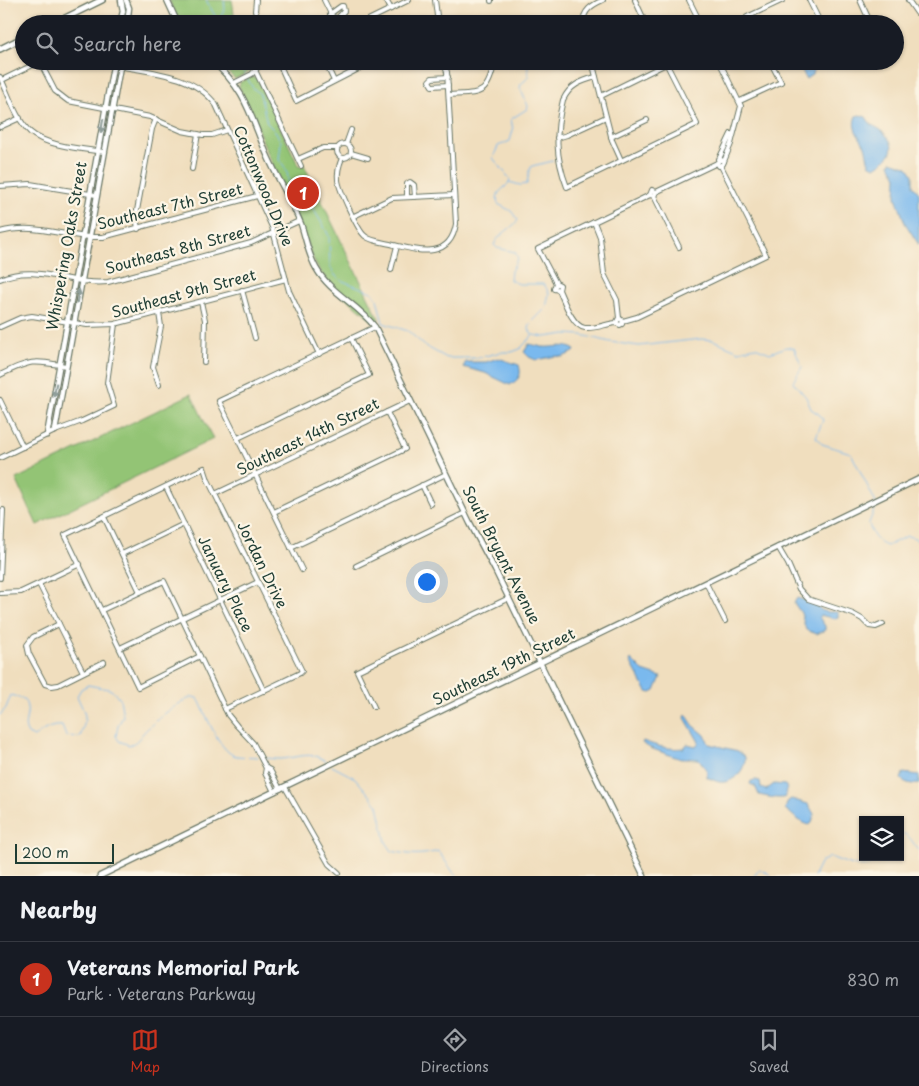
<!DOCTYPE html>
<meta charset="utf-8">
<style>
:root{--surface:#171b24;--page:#20242c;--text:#f1f3f6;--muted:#9ea1a6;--line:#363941;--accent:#c8321e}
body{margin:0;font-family:"Playpen Sans",sans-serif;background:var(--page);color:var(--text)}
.controls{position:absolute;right:15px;bottom:15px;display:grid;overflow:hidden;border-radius:0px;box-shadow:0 1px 4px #0004}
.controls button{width:45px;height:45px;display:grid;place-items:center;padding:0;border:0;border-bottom:1px solid var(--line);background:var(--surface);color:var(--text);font:25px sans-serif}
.scale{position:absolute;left:15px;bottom:12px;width:99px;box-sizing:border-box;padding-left:5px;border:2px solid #1f3d34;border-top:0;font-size:14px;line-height:18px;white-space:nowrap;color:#1f3d34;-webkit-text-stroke:4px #fcf5e5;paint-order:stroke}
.you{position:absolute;left:426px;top:581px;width:18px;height:18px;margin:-12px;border:4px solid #fff;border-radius:50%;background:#1a73e8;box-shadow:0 0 0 8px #1a73e833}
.badge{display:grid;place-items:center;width:32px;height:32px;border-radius:50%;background:var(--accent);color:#fff;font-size:16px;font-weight:700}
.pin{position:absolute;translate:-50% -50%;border:2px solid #fff;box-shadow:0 1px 5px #0006}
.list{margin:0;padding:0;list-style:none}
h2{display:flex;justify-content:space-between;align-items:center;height:65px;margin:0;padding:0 20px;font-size:21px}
h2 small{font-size:16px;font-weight:400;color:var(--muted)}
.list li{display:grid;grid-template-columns:32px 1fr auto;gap:15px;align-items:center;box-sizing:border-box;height:75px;padding:0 20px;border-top:1px solid var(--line)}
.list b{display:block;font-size:19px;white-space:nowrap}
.list p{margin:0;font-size:16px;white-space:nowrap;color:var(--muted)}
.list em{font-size:16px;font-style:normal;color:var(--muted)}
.icon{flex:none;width:28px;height:28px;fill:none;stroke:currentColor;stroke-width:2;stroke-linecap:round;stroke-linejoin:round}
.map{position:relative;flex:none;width:919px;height:876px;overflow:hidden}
.search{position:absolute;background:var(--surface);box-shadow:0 1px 4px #0004;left:15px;right:15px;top:15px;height:55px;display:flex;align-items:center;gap:12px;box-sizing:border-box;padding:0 18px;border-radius:28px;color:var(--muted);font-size:19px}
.sheet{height:140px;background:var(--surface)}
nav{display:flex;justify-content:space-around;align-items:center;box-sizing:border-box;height:70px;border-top:1px solid var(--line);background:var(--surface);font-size:14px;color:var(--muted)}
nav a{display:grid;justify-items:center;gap:2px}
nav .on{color:var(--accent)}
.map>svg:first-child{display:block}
.green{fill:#93c475;stroke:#598054}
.water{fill:#7ab9ee;stroke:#4c7b91}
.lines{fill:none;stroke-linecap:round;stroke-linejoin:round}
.stream{stroke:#7ab9ee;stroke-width:1}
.minor-casing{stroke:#687564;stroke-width:6}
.tertiary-casing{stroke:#687564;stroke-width:7}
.secondary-casing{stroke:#687564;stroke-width:8}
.minor{stroke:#fff;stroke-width:4}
.tertiary{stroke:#fff;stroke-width:4.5}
.secondary{stroke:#fff;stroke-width:5}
.oneway{fill:#8f9e9a}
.labels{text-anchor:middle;stroke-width:4.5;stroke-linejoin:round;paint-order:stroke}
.street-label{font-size:15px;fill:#1f3d34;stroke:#fcf5e5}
</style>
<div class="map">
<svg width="919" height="876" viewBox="0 0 919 876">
<rect width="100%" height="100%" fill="#fcf5e5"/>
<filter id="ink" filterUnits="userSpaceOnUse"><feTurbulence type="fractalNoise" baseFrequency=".02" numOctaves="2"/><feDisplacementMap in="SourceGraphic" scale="10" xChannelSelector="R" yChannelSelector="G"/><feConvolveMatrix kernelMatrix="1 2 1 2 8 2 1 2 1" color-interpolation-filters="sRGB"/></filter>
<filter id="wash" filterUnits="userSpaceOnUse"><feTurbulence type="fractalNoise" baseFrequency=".0096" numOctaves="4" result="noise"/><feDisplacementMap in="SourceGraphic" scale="20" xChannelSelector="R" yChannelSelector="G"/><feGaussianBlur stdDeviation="1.12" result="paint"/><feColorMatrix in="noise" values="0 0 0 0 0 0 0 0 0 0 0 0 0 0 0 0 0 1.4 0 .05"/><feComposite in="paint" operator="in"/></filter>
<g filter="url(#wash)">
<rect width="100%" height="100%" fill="#f0debe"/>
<!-- green -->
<g class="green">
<path d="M169,0H232C234,8 233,16 236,24H180Z"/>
<path d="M215,61H254L256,66L249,72L235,79Z"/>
<path d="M251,77L257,78L299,167L304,165L379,319L373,322C362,309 349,301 336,290C328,283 322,274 316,265L239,86L240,82Z"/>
<path d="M191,394L213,439L37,525L16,479Z"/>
</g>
<!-- water -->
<g class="water">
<path d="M798,61H811L815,67L813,74L806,79Z"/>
<path d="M860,115L866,117C873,129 876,125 884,133C899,148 890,158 875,167L870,165C867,159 867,152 865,146C859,135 851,129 856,116Z"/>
<path d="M891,161L906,166L909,168L913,175V186L919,193V245L905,223L896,197L897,177L890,164Z"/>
<path d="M529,344C534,345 538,346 542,347C554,348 564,343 575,350L574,352L562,357L556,356L536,360L529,357L524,352Z"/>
<path d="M498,358L519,365C522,376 519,379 510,385L485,373L463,367L466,362H486Z"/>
<path d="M797,598L815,603L821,610L827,612H838V617L836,619L820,615L819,617L825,626V630L817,634L806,630L801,613L794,603Z"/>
<path d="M631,659L643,671L661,677L655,691L651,693L647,692L630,661Z"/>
<path d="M686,714L693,725L705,735L709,744L738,751L745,757C746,770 733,784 719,782C715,781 711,779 707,777V771L699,759C695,759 685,758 681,759L650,748L642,743L643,741C657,746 669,750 684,748L687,744L696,746L699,742L685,718Z"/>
<path d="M903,773L919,775V784C913,785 905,783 901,779Z"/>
<path d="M756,780L760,781L761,788L766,790L774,784L785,785L787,788C787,789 785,796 785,797C782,800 763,796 759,795L755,786L750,784L751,781Z"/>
<path d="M791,799L808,804L814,814L812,823L809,825C799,822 793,815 785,809L788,801Z"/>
</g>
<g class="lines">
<!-- stream -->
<g class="stream">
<path d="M206,0L218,21"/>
<path d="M219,24L218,21L225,9L224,0"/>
<path d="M237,61L253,88L260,94L267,123L276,132L281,142L279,160C286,167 289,175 288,184L302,198L309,202L323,225L329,236L330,266L334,274L340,280L372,292L377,299L383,323L408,331L425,346L447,358H478L501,352H512L520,349L532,336"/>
<path d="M527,61L529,77L521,84L520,88L528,106L527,109L511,119L513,130L510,141L498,146L493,158L510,179C507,191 494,188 498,204L511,211L518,220C512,229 498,234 494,245L497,248L515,252L518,258L511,271L510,280L519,284H544L549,293L546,308L530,324L529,329L532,335"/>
<path d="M509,182L520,185L527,184L529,171L532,166L553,161"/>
<path d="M533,335L545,337L566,334L582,335L610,342L639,346L701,339L713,340L739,351L755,347L770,353L786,347L794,348L802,367L793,382L806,397L811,409L820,415L823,420L816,437L822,444L851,453L875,501L876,505L869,523C871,534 877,543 887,546L907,536L915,538L919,543"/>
<path d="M0,715L6,708L11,695L24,699C33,715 20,722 28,734L34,737C44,730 50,725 62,726L66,736L79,737H80C88,714 86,717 77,696L81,689L88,685L109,689L114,692L120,699L123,716L118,726L116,736L119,741L129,745C138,742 139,738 144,732C157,719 174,705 192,697L197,698L200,702C206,715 221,755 237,756C244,757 251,756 258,757"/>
<path d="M262,757C267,758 273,759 278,759C298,759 312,748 329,764"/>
<path d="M332,766L355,778L373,799L378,805L386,842L392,851C408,855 422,856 438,851L456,876"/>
<path d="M900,833C910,833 913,845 919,850"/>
<path d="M754,876L759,870L768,873L771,876"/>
<path d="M814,876L821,862L830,857C844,862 870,875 878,857"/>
</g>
</g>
</g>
<g filter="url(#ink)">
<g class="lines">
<defs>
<g id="minor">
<path d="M256,0L255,11L259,24"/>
<path d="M324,0L332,16L344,24"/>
<path d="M386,0L391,9"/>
<path d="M435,0L438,24"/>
<path d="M491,0V1"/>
<path d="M635,0L646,24"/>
<path d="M689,0L701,24"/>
<path d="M809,0L821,24"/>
<path d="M860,0L871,24"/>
<path d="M908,0L917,13H919"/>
<path d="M330,14L341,6H343L344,11L336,20"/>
<path d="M360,24L409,0"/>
<path d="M583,24C583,10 592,5 603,0"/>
<path d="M751,24L747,17L783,0"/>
<path d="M278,61L296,101L374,61"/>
<path d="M592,61L612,140L621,160"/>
<path d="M719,61L741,106L731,144L723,164L719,166L717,163L720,159L724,162"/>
<path d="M40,62L55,91L68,101L150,117L182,131L203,135H212L227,130"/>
<path d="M326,64L334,81"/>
<path d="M113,65C148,72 193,73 216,105L272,227L289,291L319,354"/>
<path d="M255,70L301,166"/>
<path d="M0,77C9,94 15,118 30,132C45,146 83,149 104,152"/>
<path d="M448,77L432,78L429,81L432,86L448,85"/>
<path d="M596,77C581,81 570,85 563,100C555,132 555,156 567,187L697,124L665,61"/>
<path d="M2,80L41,61"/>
<path d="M234,83L252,74L258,67L269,61"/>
<path d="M449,95C482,93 487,96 495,61"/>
<path d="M601,96L666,64"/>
<path d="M740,101L781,82L770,61"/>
<path d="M0,127L20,118"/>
<path d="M611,137L647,120"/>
<path d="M557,138L567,135L606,117"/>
<circle cx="344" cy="151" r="7"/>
<path d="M346,144L351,130"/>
<path d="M351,153L368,158"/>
<path d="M342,158C339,165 337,172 338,180C339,189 358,231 365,236C372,242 385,242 394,245C419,251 450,260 456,224L447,72L443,61"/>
<path d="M298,159L323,148H337"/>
<path d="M719,159L731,134"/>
<path d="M192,169L198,134"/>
<path d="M0,186L30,184L96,195"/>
<path d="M656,192L652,190L650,195L654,196L656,192L717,163"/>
<path d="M654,196L679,247"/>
<path d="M407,197V184L410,182L414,185L415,197"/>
<path d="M354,216L392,198L454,195"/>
<path d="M594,222L600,237L604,274L617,300L619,318"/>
<path d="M138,229L136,216L152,129L156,119"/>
<path d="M0,232C38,222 66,239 103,237L257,196"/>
<path d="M391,270L397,246"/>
<path d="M0,279C37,263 71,286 108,282L251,243L299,221"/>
<path d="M556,283L560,285L559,290L554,289L556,283L538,249L650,195"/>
<path d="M242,290L255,338"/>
<path d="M559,290C564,301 573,327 585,328C595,329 606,324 616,323L620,325L622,324L623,321L619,318L616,323"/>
<path d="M201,302L205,320L204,362"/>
<path d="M159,313L161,326L153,367L159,385"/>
<path d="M623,321L637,317L766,255L721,166"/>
<path d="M0,327L20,318L32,316L87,325L115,324L286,279"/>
<path d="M0,375C31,360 32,360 66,366"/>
<path d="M0,400L23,447"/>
<path d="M238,438L369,375L351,338"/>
<path d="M0,458L55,431L82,421L114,406L107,383L115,324"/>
<path d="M422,485L431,504"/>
<path d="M166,487L264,691"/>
<path d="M215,494L410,401"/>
<path d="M274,512L405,449L387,412"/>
<path d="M104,517L140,592"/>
<path d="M778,547L788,564L799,589L808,599L853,614L862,619L869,626L876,627L883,624"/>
<path d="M291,548L446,474"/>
<path d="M122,554L184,524"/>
<path d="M356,566L465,513"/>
<path d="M302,570L219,401L375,327"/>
<path d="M0,578L3,510"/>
<path d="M706,583L725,621"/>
<path d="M39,584L83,672"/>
<path d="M0,593L21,592L80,564"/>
<path d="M102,610L164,581L228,715L237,726L253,743L266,768L270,770L280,789"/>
<path d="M59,624L33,637L27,645L29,654L45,684L52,686L58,685L104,662"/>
<path d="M120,648L258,582"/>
<path d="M200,656L138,687L65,535L204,468L208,480L302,671L300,673L225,709"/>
<path d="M374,707L357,671L509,598"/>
<path d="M266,768L265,773L274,792"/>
<path d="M285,787L329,864L339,873"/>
</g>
<g id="tertiary">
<path d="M126,0L129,8L127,24"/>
<path d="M167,0L178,24"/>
<path d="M120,24L123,11L121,0"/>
<path d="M212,61C248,91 251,120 269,159C279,181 292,202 301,224C306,239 308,254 316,268C330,293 358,304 375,327L470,523L495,570L644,876"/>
<path d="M55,431L121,61"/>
<path d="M47,435L114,61"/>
<path d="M100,876L919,479"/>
</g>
<g id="secondary">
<path d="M53,24L102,0"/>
<path d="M0,49L24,37"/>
</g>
</defs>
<!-- minor casing -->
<use href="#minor" class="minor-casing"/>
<!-- tertiary casing -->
<use href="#tertiary" class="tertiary-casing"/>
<!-- secondary casing -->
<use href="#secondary" class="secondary-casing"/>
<!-- minor -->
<use href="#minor" class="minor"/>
<!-- tertiary -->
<use href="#tertiary" class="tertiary"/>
<!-- secondary -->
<use href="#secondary" class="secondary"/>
</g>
<!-- one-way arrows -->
<defs><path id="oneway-solid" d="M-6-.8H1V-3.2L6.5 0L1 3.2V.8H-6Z" transform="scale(1.25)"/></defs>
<g class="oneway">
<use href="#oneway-solid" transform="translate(102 126) rotate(100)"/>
<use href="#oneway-solid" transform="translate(78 296) rotate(-80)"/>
<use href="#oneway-solid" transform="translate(55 390) rotate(100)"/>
</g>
</g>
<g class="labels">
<!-- street labels -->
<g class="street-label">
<text transform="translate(263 186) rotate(67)" y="5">Cottonwood Drive</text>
<text transform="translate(170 207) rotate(-14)" y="5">Southeast 7th Street</text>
<text transform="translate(67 246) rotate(-80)" y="5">Whispering Oaks Street</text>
<text transform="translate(178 250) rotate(-15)" y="5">Southeast 8th Street</text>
<text transform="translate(184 294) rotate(-15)" y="5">Southeast 9th Street</text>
<text transform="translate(308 437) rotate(-26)" y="5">Southeast 14th Street</text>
<text transform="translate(501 555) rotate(63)" y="5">South Bryant Avenue</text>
<text transform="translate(262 565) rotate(64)" y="5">Jordan Drive</text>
<text transform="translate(225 584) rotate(64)" y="5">January Place</text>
<text transform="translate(504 667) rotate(-26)" y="5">Southeast 19th Street</text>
</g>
</g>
</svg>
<div class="controls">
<button><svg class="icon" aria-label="layers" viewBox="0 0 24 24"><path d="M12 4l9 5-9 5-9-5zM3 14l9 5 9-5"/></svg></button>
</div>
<div class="scale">200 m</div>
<div class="you"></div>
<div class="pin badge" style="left:303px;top:193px">1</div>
<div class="search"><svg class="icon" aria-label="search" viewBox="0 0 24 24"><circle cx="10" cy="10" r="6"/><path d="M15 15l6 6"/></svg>Search here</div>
</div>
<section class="sheet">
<h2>Nearby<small></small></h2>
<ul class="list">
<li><span class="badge">1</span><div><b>Veterans Memorial Park</b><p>Park · Veterans Parkway</p></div><em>830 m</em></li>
</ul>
</section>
<nav>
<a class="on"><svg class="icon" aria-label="map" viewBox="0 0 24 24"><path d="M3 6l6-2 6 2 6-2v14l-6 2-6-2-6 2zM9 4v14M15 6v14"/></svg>Map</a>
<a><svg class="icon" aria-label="directions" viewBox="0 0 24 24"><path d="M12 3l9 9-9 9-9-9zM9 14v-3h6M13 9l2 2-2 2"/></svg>Directions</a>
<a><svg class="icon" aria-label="saved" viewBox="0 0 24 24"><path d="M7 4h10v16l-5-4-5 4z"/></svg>Saved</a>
</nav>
